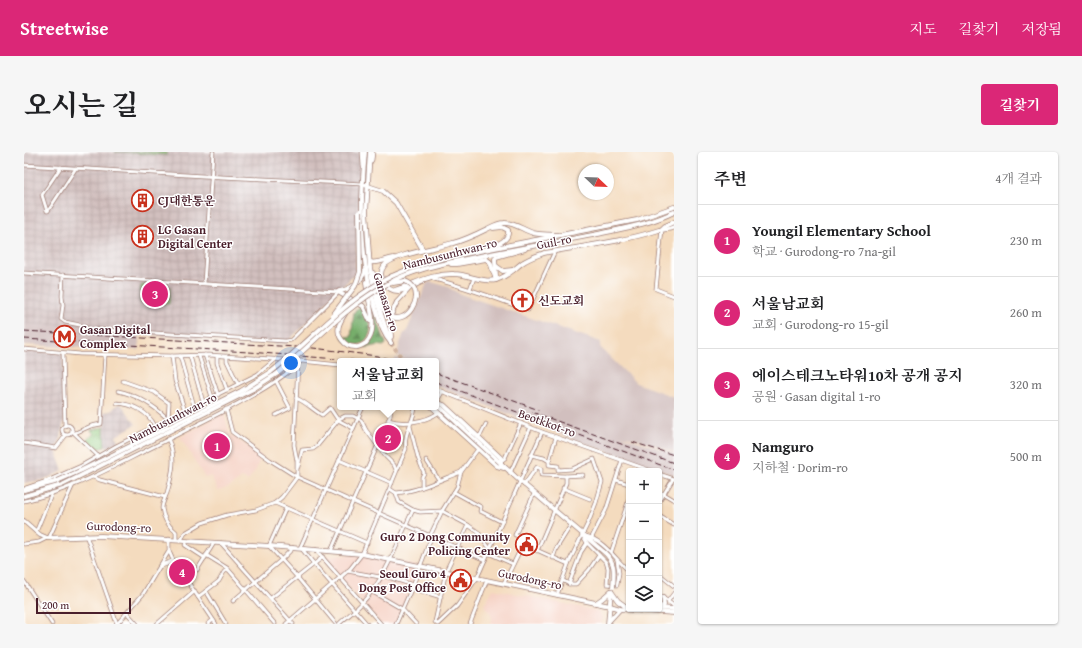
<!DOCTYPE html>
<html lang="ko">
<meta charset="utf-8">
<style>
:root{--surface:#fff;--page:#f6f6f6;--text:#202124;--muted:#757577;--line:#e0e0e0;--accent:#db2777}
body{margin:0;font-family:"Gentium Book Plus","Noto Serif KR",serif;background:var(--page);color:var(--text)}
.controls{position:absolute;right:12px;bottom:12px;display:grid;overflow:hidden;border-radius:4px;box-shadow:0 1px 3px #0004}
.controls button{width:36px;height:36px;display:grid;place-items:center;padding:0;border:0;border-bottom:1px solid var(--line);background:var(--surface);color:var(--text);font:20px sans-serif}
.compass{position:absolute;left:554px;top:12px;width:36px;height:36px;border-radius:50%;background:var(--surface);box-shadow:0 1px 3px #0004;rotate:113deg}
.scale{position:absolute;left:12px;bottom:10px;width:95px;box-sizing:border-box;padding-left:4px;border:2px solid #4a1f2b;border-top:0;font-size:11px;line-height:14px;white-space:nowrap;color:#4a1f2b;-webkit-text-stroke:3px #fff;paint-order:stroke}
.you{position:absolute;left:267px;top:211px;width:14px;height:14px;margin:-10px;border:3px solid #fff;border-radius:50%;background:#1a73e8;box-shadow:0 0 0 6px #1a73e833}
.badge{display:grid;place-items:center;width:26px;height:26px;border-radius:50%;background:var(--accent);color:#fff;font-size:13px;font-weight:700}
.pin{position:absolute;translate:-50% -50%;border:2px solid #fff;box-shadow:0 1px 4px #0006}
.popup{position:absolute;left:313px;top:206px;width:102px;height:52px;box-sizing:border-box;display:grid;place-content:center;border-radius:4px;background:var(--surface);filter:drop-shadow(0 1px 3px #0005);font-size:13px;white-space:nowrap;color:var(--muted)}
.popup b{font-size:15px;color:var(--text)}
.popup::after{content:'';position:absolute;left:50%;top:100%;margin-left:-8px;border:8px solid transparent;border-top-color:var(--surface)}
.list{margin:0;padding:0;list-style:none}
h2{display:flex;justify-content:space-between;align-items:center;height:52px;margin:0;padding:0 16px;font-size:17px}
h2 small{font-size:13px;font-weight:400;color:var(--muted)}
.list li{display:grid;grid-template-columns:26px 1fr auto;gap:12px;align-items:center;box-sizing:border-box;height:72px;padding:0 16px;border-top:1px solid var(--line)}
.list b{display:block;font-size:15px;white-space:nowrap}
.list p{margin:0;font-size:13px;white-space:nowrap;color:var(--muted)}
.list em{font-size:13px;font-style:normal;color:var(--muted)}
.icon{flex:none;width:22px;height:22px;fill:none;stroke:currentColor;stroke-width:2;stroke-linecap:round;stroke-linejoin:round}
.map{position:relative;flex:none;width:650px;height:472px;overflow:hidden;border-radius:4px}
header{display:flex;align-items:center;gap:24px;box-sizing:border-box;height:56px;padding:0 20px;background:var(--accent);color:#fff}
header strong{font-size:19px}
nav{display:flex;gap:22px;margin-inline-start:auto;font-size:14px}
.intro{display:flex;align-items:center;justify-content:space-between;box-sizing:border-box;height:96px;padding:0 24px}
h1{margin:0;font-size:28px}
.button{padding:10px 18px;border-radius:4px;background:var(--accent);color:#fff;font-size:14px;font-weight:700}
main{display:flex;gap:24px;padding:0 24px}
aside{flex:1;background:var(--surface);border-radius:4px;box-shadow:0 1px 3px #0004}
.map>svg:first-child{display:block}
.built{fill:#f6d2c4}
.industrial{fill:url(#industrial-grid)}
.railway{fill:#d1bfbe}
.forest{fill:url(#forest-firs);stroke:#60664b}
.park{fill:url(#park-crowns);stroke:#6e7453}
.pitch{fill:#93c97b;stroke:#6e7453}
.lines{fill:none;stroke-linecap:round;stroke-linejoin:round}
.major-tunnel{stroke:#d2b5a1;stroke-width:4;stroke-dasharray:4 2;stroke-linecap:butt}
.minor-casing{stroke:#9f7d74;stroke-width:4.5}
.major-casing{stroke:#9f7d74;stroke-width:5.5}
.minor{stroke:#fff;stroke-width:3}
.major{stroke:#fff;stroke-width:4}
.rail{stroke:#4a1f2b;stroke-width:1;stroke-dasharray:6 3;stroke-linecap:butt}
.major-bridge-casing{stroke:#9f7d74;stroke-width:5.5;stroke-linecap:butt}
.major-bridge{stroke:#fff;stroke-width:4}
.labels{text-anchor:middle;stroke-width:3;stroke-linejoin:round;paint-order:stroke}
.poi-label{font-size:12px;font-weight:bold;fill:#4a1f2b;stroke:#fff;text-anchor:start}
.street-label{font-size:12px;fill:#4a1f2b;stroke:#fff}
</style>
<header>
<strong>Streetwise</strong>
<nav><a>지도</a><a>길찾기</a><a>저장됨</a></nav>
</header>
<div class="intro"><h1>오시는 길</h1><a class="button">길찾기</a></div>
<main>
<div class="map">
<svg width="650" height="472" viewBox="0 0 650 472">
<defs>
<pattern id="industrial-grid" width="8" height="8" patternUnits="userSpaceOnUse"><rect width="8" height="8" fill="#d1bfbe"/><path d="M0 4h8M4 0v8" fill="none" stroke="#b5a4a3"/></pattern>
<pattern id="forest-firs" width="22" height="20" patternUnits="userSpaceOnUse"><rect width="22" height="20" fill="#76ad6b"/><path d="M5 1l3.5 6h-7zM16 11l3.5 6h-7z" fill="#638c58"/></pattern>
<pattern id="park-crowns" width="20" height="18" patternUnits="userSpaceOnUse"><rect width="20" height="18" fill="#93c97b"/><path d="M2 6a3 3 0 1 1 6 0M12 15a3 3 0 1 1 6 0" fill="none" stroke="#80ac6a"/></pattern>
</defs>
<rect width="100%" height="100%" fill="#fff"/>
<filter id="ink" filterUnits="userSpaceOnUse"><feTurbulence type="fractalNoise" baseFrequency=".025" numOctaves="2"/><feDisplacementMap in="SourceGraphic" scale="8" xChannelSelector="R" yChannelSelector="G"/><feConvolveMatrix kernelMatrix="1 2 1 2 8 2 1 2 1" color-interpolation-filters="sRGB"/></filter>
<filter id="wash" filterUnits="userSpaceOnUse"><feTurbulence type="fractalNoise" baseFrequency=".012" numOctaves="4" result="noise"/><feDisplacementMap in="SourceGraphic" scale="16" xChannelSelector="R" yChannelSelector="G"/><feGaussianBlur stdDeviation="0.9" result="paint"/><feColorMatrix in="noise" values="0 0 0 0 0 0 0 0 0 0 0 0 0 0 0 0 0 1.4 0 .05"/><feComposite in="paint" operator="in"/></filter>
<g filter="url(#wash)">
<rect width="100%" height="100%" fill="#f4dbbe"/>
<!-- built -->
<g class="built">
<path d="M200,261L205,281L237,304L232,318L224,329L218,326L205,335L194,339L187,324L181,326L156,285Z"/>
<path d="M338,402L394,414L387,436L371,472H357L299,405Z"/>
<path d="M469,437L574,459L578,465L577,472H467L468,466L466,460L460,453Z"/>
</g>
<!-- industrial -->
<g class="industrial">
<path d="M0,0H338L331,122L261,192L0,175Z"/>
<path d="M0,198L39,201L41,264L37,286L32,296L34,306L39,319L19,328L0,331Z"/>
<path d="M94,252H97L112,272L92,284L94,289L85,295H81L79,260L87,259Z"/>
</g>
<!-- railway -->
<g class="railway">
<path d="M407,130L422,134L436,142L577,190L576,195L612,231L650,245V300L611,286L596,283L650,301V323L562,292L412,234V209H371V206L383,207L373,204L375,194L380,181H382L403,131Z"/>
<path d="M0,172L62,176L116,181L115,198L0,193Z"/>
</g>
<!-- forest -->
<g class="forest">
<path d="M347,151L362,192L359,194C352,192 347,196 340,195C342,193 346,191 347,189C355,179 349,162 347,151Z"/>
<path d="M337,153C344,168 353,178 339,191C330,195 323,193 318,184L327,185L330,160Z"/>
</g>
<!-- park -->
<g class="park">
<path d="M119,133L146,135L145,152L116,150L117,134Z"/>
<path d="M80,275L81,295L72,297L63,287L70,282L67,278Z"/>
</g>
<!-- pitch -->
<path class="pitch" d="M91,0H143V3Z"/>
</g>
<g filter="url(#ink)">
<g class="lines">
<!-- major-tunnel -->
<path class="major-tunnel" d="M367,191L380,209"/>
<defs>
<g id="minor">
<path d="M338,0L339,14"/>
<path d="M346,11L348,8L349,0"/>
<path d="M0,13L179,24L339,32"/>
<path d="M37,15L18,43L23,59H24L52,16"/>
<path d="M638,77L632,137L650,144"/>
<path d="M0,121L314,140L312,143L267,188L261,189L65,177L56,173L41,170L37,167L39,153L38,144L39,123"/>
<path d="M408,125L410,127C442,135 473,147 504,158L531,99"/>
<path d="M180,131L189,0"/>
<path d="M446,137L450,126"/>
<path d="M0,197L56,202L148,204L185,203L277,209L316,213"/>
<path d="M39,201L41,274"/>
<path d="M181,203L194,243"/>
<path d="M148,204L151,229L161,259"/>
<path d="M156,204L170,254"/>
<path d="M166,204L179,250"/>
<path d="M175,204L188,245"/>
<path d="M193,204V211L203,238"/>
<path d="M203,204V209L214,232"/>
<path d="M99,229L130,240L145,251L144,268"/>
<path d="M252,229L266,256L252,263"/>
<path d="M412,237L518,280L628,319"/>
<path d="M94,239C114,243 129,253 144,267"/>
<path d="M272,246C282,250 289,258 298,263L306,256L314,268L329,276"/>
<path d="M93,251C109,252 124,260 131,274"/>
<path d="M202,257L208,280L246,308L273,325L461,408"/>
<path d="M364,268C379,273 401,270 414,261"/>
<circle cx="43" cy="278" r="5"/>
<path d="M386,274L394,306L400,321L398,325V335"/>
<path d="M48,279L74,304"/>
<path d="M51,281L67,274L77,272L81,203"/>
<path d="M454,285L457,282L462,272"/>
<path d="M144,287C153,305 148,323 143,341C141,346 138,352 138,356C139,366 144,374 152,380V388"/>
<path d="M0,291L32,296L42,283"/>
<path d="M507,303L520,306L525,309V313L534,314V318L548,317L570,307L578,330L572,351L565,369L545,410L533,443"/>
<path d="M315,308L368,331"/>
<path d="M402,308L415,328"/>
<path d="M477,309L481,306L497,271"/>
<path d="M525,309L532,285"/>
<path d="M274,315L278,298L289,297L293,294L315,267L321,264H329L337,268L342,278L362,305L370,313L372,318"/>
<path d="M486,321L507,275"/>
<path d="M635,322L650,327"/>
<path d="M69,325L76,328L141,345"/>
<path d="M592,328L605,332"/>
<path d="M500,333L513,315L517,317V323L541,324L559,323"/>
<path d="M2,336L23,329L57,314L92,294L234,222L252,207"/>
<path d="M539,336L566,347"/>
<path d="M366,337L372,341L375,350L389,358L396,360L418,359L444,373L454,380L466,397"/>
<path d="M430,340L457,355L456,359L478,370"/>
<path d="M635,340L640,342L650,348"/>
<path d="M372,341C395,339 416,328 437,320"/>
<path d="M0,349C45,340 90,314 131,294C153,283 174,272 196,261C224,246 254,231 277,209"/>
<path d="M635,350L649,327"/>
<path d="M251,351L343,391"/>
<path d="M262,356L245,394L273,425L312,472"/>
<path d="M635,364L650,373"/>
<path d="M12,380L28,341"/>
<path d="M62,383L93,472"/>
<path d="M559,384L563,391L582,410L584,416L583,432L593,433L595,421L593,408"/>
<path d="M561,384C579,387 592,408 605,419"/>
<path d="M568,385L582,358L598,308"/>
<path d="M25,386L49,333"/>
<path d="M145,387V399L148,406L192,472"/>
<path d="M157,388L161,381L178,371L203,363L232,358L251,351L258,345L273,325V309L270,293L274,211"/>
<path d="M163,389L161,393L181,406"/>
<path d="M197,391L269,472"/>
<path d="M0,392L15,390L23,386"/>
<path d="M499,392L544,412"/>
<path d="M276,396L339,255"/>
<path d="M278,397L290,412L343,472"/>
<path d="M292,398L357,472"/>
<path d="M307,399L360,279L366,264L367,255"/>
<path d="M513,399L542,331V324"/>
<path d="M464,401L489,412"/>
<path d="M587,401L605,347"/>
<path d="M182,403L203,416L251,472"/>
<path d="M529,406L532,397L547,373"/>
<path d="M173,418L190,391"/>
<path d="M323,419L356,425"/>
<path d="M635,422L650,434"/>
<path d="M358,423L389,433"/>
<path d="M538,428L545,432H552L565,418L575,403"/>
<path d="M0,429L28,472"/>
<path d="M480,431L499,392L500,387L491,383L510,342"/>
<path d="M545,432L557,400L563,391"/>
<path d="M387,436L417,445"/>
<path d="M182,439L202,472"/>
<path d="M347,439L378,457L392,472"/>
<path d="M635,443L650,454"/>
<path d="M174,445L195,429L200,420L204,417"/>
<path d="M247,446L299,405"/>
<path d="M209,449L257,408L269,396"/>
<path d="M644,449L650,441"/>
<path d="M103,461L113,472"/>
<path d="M93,472L119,442L145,399"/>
<path d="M133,472L171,439"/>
<path d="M184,472L189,468"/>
<path d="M262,472L326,417L338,402L382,297C379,280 390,271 391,255"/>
<path d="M315,472C322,465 331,459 338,451C362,426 374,389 389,358"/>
<path d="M372,472L389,433L407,386L406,384L418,359L433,335L437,320L454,297"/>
<path d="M413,472L411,470L422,419L444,373"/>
<path d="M414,472L433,454L453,426L518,280"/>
<path d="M446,472L463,428"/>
</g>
<g id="major">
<path d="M341,0C336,55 335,105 352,158C356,170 359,182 367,191"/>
<path d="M346,0L342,60L346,116L353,149L366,189"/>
<path d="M341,33L359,39L372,51L399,98"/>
<path d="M638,77L641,74L650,70"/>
<path d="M460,98C468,93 486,91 484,78L478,75L469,76"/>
<path d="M346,110C354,112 362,107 370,106"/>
<path d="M427,112H433L462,107L466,110L472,128"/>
<path d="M472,114L479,119L489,118"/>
<path d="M349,121C353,135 356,173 378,165C386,162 391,153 392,145"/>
<path d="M368,124L387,116L420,106L613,68L650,55"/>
<path d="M472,125L471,107L472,105L501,97"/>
<path d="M398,130C391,133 383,138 375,139C363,140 352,125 360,114C369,102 414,96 429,91C441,88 453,82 463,77C469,74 474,71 480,71C490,70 499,78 509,81C517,83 525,82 533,83"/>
<path d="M369,131L381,129"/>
<path d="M363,132C386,119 412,113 437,108C483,98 529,91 574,82C601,76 626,72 650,60"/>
<path d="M371,138C390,132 409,121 430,122C444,122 458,131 472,128C483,125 489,118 498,111C505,106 512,104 520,101C559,94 598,90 635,78C640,77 645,78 650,75"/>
<path d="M315,139C326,138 338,129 341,119"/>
<path d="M314,140L339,154L346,169"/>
<path d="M321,162C315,171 311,179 318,188C321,192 326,195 331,195C335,196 339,193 342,191C356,177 343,148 342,130"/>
<path d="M367,163L373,150L386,136"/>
<path d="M366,166L367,185"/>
<path d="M412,250L420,253L477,306V313"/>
<path d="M415,251L413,248L417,241"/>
<path d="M408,255L473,314L480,316"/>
<path d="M417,256L496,329L581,401"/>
<path d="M0,338L31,330L58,318L217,239L247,220"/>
<path d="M0,344L38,333L60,322L229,237L254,221"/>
<path d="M0,369L16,383L23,386L77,384L245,394L338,402L586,454L596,457L650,461"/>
<path d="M136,414L150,409"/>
<path d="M572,451L579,446L587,439L594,449L601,454"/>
<path d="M635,456L650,457"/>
<path d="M635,456L640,453L639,446"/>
<path d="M585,469L596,457"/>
<path d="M584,472L587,439"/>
</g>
</defs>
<!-- minor casing -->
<use href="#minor" class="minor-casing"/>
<!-- major casing -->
<use href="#major" class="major-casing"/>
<!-- minor -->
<use href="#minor" class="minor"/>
<!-- major -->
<use href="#major" class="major"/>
<!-- rail -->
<g class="rail">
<path d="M0,179L289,196L353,204L373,209"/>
<path d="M0,187L225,200L338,209"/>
<path d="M412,221L515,258"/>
<path d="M412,230L650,318"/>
<path d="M508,260L650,311"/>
<path d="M608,290L650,303"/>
</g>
<defs>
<g id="major-bridge">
<path d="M381,129C389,132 392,137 392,145"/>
<path d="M309,163L331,134L336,120L335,60"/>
<path d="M247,220C288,188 321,147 368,124"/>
<path d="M254,221C290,191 321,155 363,132"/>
<path d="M581,401C592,411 590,421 589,435"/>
</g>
</defs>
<!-- major-bridge casing -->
<use href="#major-bridge" class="major-bridge-casing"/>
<!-- major-bridge -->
<use href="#major-bridge" class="major-bridge"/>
</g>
</g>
<!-- icons -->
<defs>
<symbol id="building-ring" viewBox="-11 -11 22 22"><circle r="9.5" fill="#fff" stroke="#c8321e" stroke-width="1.5"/><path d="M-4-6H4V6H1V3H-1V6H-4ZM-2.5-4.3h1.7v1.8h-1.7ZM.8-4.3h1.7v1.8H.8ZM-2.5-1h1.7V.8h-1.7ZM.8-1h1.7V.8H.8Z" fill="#c8321e"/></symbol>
<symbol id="church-ring" viewBox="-11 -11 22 22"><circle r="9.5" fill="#fff" stroke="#c8321e" stroke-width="1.5"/><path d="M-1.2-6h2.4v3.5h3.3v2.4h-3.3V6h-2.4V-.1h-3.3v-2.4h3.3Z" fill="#c8321e"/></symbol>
<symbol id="metro-ring" viewBox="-11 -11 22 22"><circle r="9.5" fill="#fff" stroke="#c8321e" stroke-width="1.5"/><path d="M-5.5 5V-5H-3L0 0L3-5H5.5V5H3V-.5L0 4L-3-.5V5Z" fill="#c8321e"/></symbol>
<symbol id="civic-ring" viewBox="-11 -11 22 22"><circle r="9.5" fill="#fff" stroke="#c8321e" stroke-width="1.5"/><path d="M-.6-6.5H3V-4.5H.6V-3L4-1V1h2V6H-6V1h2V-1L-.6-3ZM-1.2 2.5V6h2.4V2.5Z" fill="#c8321e"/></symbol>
</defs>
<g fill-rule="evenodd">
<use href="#building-ring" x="106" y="36" width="25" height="25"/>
<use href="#building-ring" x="106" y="72" width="25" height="25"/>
<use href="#church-ring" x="486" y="136" width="25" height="25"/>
<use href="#metro-ring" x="28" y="172" width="25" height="25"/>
<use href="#civic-ring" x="490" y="380" width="25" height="25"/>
<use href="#civic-ring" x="424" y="416" width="25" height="25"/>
</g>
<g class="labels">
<!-- poi labels -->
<g class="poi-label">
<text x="134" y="53">CJ대한통운</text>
<text x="134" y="82">LG Gasan<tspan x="134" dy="14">Digital Center</tspan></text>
<text x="514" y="153">신도교회</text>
<text x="56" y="182">Gasan Digital<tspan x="56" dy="14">Complex</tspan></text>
<text x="486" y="389" text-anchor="end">Guro 2 Dong Community<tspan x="486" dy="14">Policing Center</tspan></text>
<text x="422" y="426" text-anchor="end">Seoul Guro 4<tspan x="422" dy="14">Dong Post Office</tspan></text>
</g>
<!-- street labels -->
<g class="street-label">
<text transform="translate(530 90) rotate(-11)" y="4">Guil-ro</text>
<text transform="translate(426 102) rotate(-14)" y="4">Nambusunhwan-ro</text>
<text transform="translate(362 150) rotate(73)" y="4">Gamasan-ro</text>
<text transform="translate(149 266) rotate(-27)" y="4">Nambusunhwan-ro</text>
<text transform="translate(523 271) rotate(20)" y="4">Beotkkot-ro</text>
<text transform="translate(95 375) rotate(2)" y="4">Gurodong-ro</text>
<text transform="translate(506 427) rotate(12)" y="4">Gurodong-ro</text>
</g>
</g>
</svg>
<div class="controls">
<button>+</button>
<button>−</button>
<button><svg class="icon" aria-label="locate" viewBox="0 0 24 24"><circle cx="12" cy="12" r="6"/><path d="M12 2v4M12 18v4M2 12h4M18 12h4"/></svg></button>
<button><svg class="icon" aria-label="layers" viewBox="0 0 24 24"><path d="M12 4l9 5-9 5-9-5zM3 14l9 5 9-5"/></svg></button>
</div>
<svg class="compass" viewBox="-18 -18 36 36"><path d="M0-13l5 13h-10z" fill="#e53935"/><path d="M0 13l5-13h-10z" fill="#757577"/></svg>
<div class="scale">200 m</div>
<div class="you"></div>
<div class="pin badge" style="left:193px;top:294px">1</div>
<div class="pin badge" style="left:364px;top:286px">2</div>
<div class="popup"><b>서울남교회</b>교회</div>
<div class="pin badge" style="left:131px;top:142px">3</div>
<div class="pin badge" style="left:158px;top:420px">4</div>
</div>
<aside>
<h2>주변<small>4개 결과</small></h2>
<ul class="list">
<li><span class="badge">1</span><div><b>Youngil Elementary School</b><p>학교 · Gurodong-ro 7na-gil</p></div><em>230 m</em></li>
<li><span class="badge">2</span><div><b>서울남교회</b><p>교회 · Gurodong-ro 15-gil</p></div><em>260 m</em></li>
<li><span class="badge">3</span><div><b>에이스테크노타워10차 공개 공지</b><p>공원 · Gasan digital 1-ro</p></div><em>320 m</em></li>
<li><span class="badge">4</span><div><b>Namguro</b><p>지하철 · Dorim-ro</p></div><em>500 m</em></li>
</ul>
</aside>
</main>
